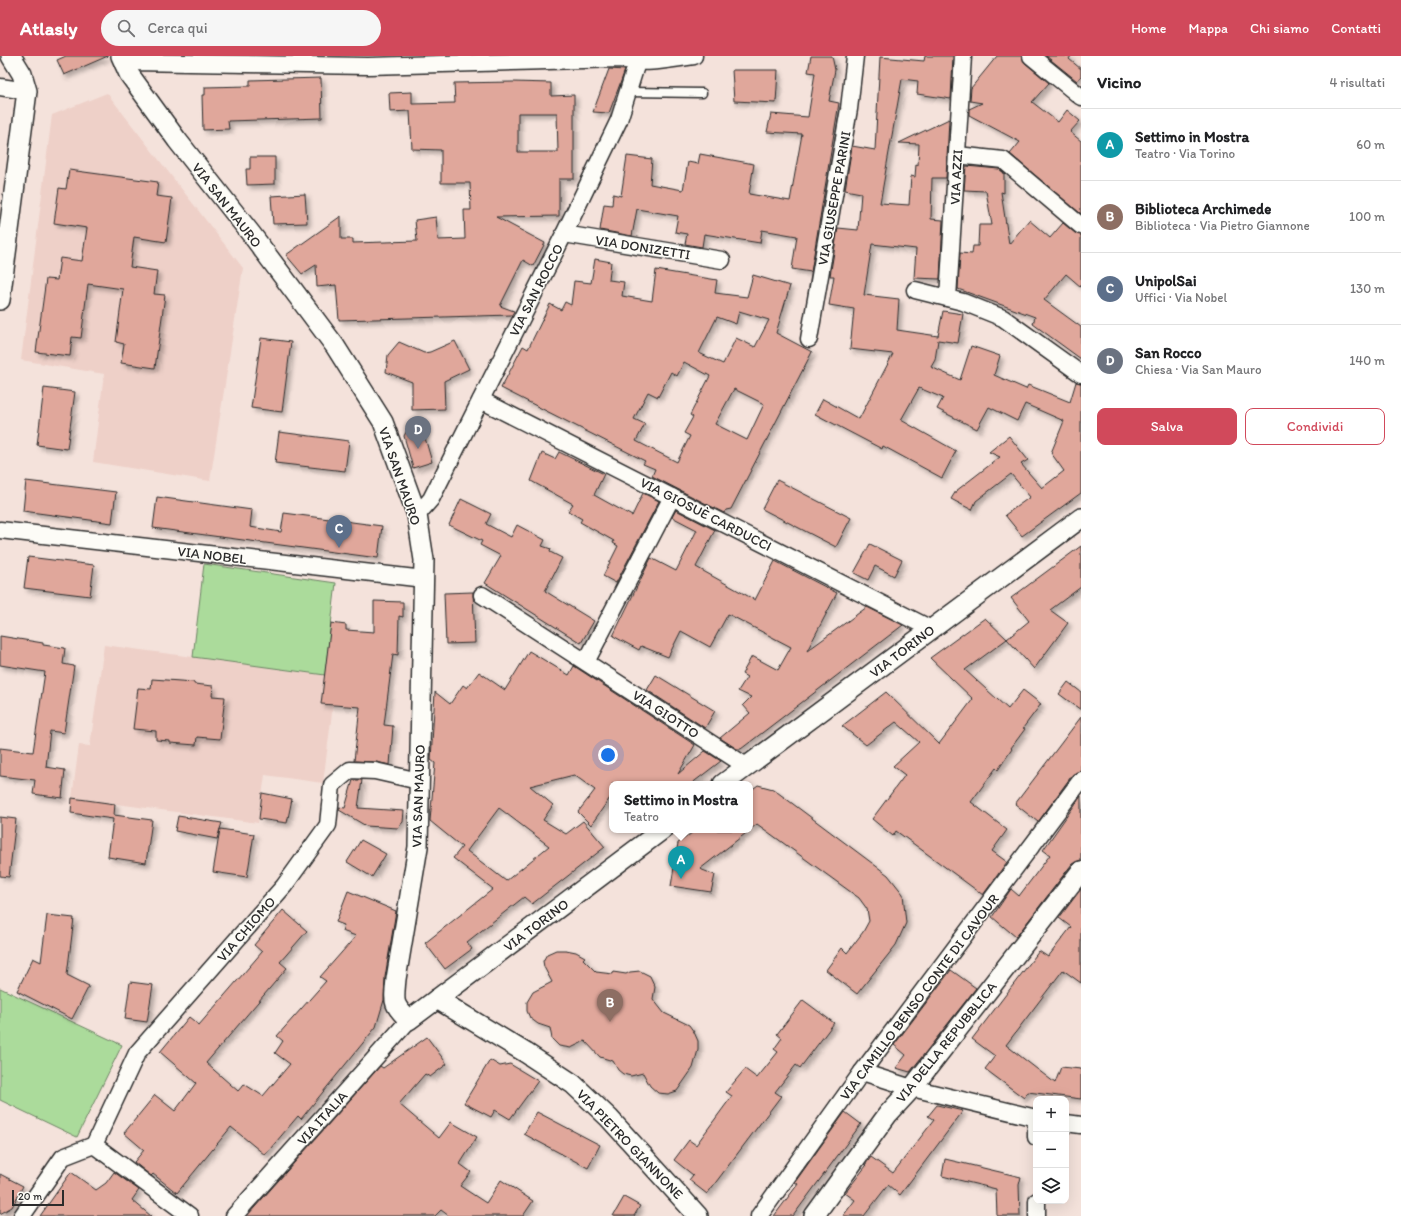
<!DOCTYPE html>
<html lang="it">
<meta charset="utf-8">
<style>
:root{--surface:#fff;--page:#f6f6f6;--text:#202124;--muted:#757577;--line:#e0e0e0;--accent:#d1495b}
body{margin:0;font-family:Itim,sans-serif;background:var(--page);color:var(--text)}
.controls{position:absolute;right:12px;bottom:12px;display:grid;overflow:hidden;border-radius:8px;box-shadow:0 4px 16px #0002}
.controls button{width:36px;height:36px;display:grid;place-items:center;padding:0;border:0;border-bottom:1px solid var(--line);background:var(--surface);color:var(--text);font:20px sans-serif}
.scale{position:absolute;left:12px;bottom:10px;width:52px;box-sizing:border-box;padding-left:4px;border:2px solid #2b2b2b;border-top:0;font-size:11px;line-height:14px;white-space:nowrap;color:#2b2b2b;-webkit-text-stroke:3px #fdfcf7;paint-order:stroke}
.you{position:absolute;left:608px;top:699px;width:14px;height:14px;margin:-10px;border:3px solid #fff;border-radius:50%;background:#1a73e8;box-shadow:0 0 0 6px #1a73e833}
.badge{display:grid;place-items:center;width:26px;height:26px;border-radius:50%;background:var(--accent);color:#fff;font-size:13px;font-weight:700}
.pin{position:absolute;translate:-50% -33px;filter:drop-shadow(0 1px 2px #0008)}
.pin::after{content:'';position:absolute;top:21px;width:14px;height:12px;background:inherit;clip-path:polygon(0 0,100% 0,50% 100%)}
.popup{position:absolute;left:609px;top:725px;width:144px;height:52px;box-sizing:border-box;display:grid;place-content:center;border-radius:8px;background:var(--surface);filter:drop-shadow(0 1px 3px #0005);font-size:13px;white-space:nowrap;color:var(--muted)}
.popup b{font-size:15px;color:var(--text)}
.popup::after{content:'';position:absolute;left:50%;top:100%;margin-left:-8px;border:8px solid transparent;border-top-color:var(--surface)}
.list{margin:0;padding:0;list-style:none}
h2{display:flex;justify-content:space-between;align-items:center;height:52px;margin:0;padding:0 16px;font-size:17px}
h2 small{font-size:13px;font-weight:400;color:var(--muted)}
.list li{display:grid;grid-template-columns:26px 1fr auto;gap:12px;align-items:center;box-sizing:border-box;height:72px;padding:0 16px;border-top:1px solid var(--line)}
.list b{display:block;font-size:15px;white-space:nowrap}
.list p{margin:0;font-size:13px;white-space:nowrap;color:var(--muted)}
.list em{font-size:13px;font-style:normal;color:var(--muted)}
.actions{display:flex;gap:8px;padding:12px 16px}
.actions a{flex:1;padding:9px 0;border:1px solid var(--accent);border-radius:8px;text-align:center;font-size:14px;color:var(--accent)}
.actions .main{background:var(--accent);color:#fff}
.icon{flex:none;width:22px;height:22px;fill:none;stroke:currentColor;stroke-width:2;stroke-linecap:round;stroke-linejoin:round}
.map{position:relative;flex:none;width:1081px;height:1160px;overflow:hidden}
header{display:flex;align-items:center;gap:24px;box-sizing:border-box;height:56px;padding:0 20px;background:var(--accent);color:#fff}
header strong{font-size:19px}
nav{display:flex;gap:22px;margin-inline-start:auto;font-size:14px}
.search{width:280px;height:36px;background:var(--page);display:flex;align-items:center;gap:10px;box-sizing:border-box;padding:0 14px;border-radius:22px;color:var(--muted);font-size:15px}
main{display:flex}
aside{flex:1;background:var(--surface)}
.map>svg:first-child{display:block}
.built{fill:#eed0c8}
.green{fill:#abdb9b;stroke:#6b8363}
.building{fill:#e0a79b;stroke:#2b2b2b;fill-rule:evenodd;filter:url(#shadow)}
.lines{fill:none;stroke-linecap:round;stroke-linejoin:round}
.service-casing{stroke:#2b2b2b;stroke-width:11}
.minor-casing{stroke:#2b2b2b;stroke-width:19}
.tertiary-casing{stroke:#2b2b2b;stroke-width:22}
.service{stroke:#fdfcf7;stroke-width:8}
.minor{stroke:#fdfcf7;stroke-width:16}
.tertiary{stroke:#fdfcf7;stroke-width:19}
.labels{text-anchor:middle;stroke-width:3;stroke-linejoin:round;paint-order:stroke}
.street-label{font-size:14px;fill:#2b2b2b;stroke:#fdfcf7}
</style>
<header>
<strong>Atlasly</strong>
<div class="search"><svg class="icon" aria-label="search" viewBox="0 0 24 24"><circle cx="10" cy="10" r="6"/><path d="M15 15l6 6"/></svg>Cerca qui</div>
<nav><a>Home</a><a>Mappa</a><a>Chi siamo</a><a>Contatti</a></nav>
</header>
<main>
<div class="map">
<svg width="1081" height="1160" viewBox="0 0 1081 1160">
<defs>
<filter id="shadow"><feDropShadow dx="3.5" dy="3.5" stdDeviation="2" flood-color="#0004"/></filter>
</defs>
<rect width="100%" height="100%" fill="#f4e2db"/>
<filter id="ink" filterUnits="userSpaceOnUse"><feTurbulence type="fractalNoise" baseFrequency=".025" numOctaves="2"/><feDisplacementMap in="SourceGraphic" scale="8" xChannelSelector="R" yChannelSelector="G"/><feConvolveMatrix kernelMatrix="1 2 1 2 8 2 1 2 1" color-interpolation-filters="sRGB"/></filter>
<g filter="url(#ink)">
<!-- built -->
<g class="built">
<path d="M107,37L243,212L210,425L93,406L104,318L21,304L52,59Z"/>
<path d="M104,589L325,619L321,647L333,649L323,727L265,719L258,767L72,742L79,689L90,690Z"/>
</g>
<!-- green -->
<g class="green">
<path d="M204,508L336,527L325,619L193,601Z"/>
<path d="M0,932L122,989L77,1081L0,1044Z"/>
</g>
<!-- building -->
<g class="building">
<path d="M66,0H108L64,19L57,4Z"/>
<path d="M811,0H832L835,14L829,45L839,47L811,216L792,213L797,180L762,174L760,187L704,178L702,191L685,188L687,178L675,176L678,160L637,153L632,180L600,174L604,148L612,149L613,138L621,140L627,100L652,103L650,128L683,134L688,106L698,108L700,98L754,108L749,138L790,145L802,78L767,76L771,58L808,61L815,17L808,16Z"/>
<path d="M925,0H953L951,43L917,38L918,25L902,23L880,147L909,149L911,120L915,121L916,108L918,109L919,88L899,87L949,63L946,122H932L931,163L943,164L940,223L914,222L916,193L872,188L864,239L899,243L897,274L938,280L943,255L963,258L958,287L938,284L935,304L931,311L960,324L971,290L1000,300L994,319L1026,333L1028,329L1070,346L1076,326L1081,327V437L1022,480L1005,459L1030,441L1011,418L976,445L972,454L951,443L956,435L1000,401L989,396L1009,380L1028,404L1021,408L1042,432L1064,415L1051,397L1064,365L1025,348L1017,365L989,351L977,373L937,353L943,342L919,332L901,364L956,395L942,422L883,390L882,393L815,358L823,343L859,363L893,298L850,293L854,253L829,249L834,220H830L838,172L858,174L861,137L845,134L852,90L875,94L880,1L924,5Z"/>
<path d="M997,0H1022L1025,7L1049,27L1032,46L1058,66L1067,54L1080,65L1070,76L1081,85V158L1010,98L1020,86L969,59V53L982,47L970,45L971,32Z"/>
<path d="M1046,0H1071L1069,3L1081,13V20L1077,25Z"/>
<path d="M609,13L625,14L620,28L609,57L593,56Z"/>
<path d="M732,14H778L776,47L734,45Z"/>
<path d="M321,22L322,62L228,65L229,73L203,74L202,39H205V31L250,30V24Z"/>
<path d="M513,26L551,27V40L574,39V123H559V160L496,161L545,187L533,210L523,204L500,250L514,255L512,259L339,264L336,229L317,231L316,209L302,218L286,199L341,160V183H353V187L417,185L415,164L436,161L438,184L465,183L464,154H471L470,127H441V94L412,93L410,55L390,56L389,37L412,36V48L455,47L454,27ZM518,57H557L558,96H518Z"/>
<path d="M250,101H275V128L247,129L246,113H250Z"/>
<path d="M966,110L999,113L1004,117V137L1001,136L1009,188L1029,164L1050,182L1063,167L1075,177L1081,179V231L1066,218L1044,244L1081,271V303L1033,268L1035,261L958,233L960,197L972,198L973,190H978L979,169H992L986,135L964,134Z"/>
<path d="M69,114L158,126L156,140L172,142L166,186L134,181L130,211L157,215L154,238L165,239L155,312L121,307L124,288L116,286L123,233L88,228L81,282L72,281L70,300L36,296L46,223L57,224L60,202L82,205L87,172L54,167L59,132L66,133Z"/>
<path d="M305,138L307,167L273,168L271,140Z"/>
<path d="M595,203L611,206L609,224L624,226L622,240L652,245L656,214L717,224L715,237L747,241L753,219L790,230L776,277L812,296L731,453L726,454L724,457L652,420L655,413L643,408L645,405L501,332L523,290L528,293L550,248L561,254L565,246L571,249L574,225L591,227ZM739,255L769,264L755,291L736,282L723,308L699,297L717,261L736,268ZM684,306L710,320L690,359L693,361L684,377L690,380L677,406L636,385L645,368L634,363L648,336L658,341L671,316L677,320ZM734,333L764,348L747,384L715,368Z"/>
<path d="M261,282L291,286L282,356L251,352Z"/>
<path d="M455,285L469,313L444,325L445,353L412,354V326L386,316L388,299L399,286L424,297L430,296Z"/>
<path d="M44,332L75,336L67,393L37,389Z"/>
<path d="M415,368L423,375L432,406L413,412L404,380L408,372Z"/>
<path d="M279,376L349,385L345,415L275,407Z"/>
<path d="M559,396L604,418L594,439L632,460L643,437L659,445L616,527L603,520L618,490L613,487L614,485L580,466L582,463L568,455L573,448L531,425L542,397L555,403Z"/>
<path d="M777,424L851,462L836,491L762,453Z"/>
<path d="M26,425L116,436L112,467L23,455Z"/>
<path d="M157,441L252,454L250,471L281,476L284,457L382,470L378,502L153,472Z"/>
<path d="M461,443L491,458L486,468L511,481L517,469L545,484L542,490L551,493L550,496L562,502L545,535L594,565L581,587L485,527L501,500L480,489L482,485L449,469Z"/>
<path d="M676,454L715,474L696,511L755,544L775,505L837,537L807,595L867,551L903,569L741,693H737L720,682L750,657L743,649L751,641L738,635L747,621L742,618L752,600L778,614L791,591L728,558L710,591L681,575L668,601L641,590L639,594L613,580L651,502L676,515L697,474L672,461Z"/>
<path d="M870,488L902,504L894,520L875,510L868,524L854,517Z"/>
<path d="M1081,490V531L1050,554L1068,567L1034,613L1007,583L1029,565L1011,542Z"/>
<path d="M28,501L94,509L90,540L24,532Z"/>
<path d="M473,536L475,587L446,588L444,537Z"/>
<path d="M374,545L403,546V561L399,560L398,599L393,598L384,669L393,670L390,709L376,706L354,705L360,651L321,648L331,567L346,569V574L374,576Z"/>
<path d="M985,562L1007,583L965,614L1008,653L1023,634L1041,648L1023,672L1025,673L1011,692L1012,693L998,714L996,712L971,746L1007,774L992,795L1007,806L983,839L896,775L893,780L872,763L905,719L893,710L919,686L896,666L866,689L842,670L886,636L939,688L973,643L930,602Z"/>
<path d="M0,580L43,587V589L65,592L63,608L74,610L64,677L50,675L46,711L65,714L62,742L33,738L35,724L0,720V692L33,696L45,616L0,609Z"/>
<path d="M529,595L569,619L574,610L695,689L678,718L705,695L721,705L691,728H612V739L591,769L578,756L595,734L574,719L530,730L553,749L543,764L566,778L583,765L605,791L532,848L524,841L467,886L472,893L445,913L425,887L493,833L453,802L462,791L430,765L435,707L431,704L435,636L450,648L463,629L467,632L479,616L505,634ZM499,752L549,790L506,825L467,795Z"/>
<path d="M656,619L715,655L705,672L647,634Z"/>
<path d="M152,623L194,626V628L213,630L212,640L225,641L220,683L197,681L196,689L170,687V685L156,684V675L133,673L138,632L151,633Z"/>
<path d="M1068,626L1081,636V654L1059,638Z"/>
<path d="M1081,661V715L1073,718L1038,766L1015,748Z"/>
<path d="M353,724H362L358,752L404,755L403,766L398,772L366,770L339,754V751L345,752Z"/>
<path d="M758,729L773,733L888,819L903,838L906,867L896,889L857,938L826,914L842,892L847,897L863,876L869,865L867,853L859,842L757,768L750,774V735Z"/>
<path d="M262,737L292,743L287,767L259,763Z"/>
<path d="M1081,740V804L1072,808L1016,881L992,861L1011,833L1019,840L1050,799L1043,794Z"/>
<path d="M72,742L115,748L114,759L152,764L146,807L108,801L113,763L71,757Z"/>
<path d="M178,760L222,767L220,773L254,778L247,821L213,816L220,773L217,783L175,775Z"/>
<path d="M0,761L16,763L9,821L0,820Z"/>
<path d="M696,774H750L700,813L715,819L711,836L671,830L678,787Z"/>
<path d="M361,784L386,798L372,821L347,806Z"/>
<path d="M1081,833V927L1063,914L1006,989L1055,1027L1061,1011L1081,1013V1043L1028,1036L1024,1042L985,1013L995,1000L972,983L1039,895L1048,901L1071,871L1059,862Z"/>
<path d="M348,835L396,855L385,921L384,944L376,971L301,1063L298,1060L265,1099L231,1071L177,1137L153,1118L151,1120L134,1106L144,1094L124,1077L155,1039L175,1055L196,1027L160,996L189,961L199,969L262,896L254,889L283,854L307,875L280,906L287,912L206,1007L238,1035L244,1028L263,1040L290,1008L275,997L283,985L277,980L326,925L320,921L356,880L342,875L344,869L336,866Z"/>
<path d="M47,859L74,862L67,919L89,930L72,963L17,935L33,902L41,906Z"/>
<path d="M556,894H566L576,896L585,901L583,903L596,916L613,918V916L626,918L630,916L640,915L650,920L655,931L653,943L664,957L689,969L694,976L698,985V994L693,1012L677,1035L668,1038L658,1037L650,1030L643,1017L631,1020L623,1018L618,1014L613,1005L600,1001L585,985L571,992L559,990L552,983L550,972L538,968L530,962L527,955V946L533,936L552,926L544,911L543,905L547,898Z"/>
<path d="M951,914L976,932L910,1016L896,1012L906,999L894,989Z"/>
<path d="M130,926L153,929L147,966L125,963Z"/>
<path d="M803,944L834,967L800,1012L796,1009L775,1036L781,1040L707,1138L689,1124L693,1119L674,1104L689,1084L696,1089L732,1040L726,1036L745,1013L757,1022L778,996L774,993L782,982L777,978Z"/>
<path d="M427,981L447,1008L430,1021L425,1018L399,1048L439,1082L451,1066L477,1081L460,1108L471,1116L460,1130L486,1147L501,1124L533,1145L523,1160H449L441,1154L435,1160H247L380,1010L383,1012Z"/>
<path d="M490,1004L500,1010L510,1008L538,1025L510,1063L495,1054L491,1061L464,1047Z"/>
<path d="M937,1049L963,1055L900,1139L888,1129L864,1160H843L855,1144L845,1137L866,1110L865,1109L871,1101L893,1117L934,1064L928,1060Z"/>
<path d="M537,1056L600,1089L588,1112L524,1078Z"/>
<path d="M845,1056L861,1068L793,1160H774L798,1128L795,1126Z"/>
<path d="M945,1103L1021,1121L1019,1129L1020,1160H997L996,1133L942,1120Z"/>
<path d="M71,1116L96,1134L106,1127L114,1116L139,1134L132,1144L151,1160H40Z"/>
<path d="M0,1118L23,1130L12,1151L0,1158Z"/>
<path d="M624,1141L640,1150L634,1160H613Z"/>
</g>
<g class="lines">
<defs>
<path id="service" d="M628,36L702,37"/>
<g id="minor">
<path d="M1031,0L1081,41"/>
<path d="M123,8L133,6L368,10L619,3C645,9 668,4 694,0"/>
<path d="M0,31L27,35"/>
<path d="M957,99L1003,104L1081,170"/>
<path d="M564,178L722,204"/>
<path d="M915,234L963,246L1003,262L1081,318"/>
<path d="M948,242L963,0"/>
<path d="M809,283L849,53L855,0"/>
<path d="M481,344L931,573"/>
<path d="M417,459L431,443L564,178L619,64L639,0"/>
<path d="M0,474L424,523"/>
<path d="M482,539L746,710"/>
<path d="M586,606L672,441"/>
<path d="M862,1016L912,1032L1036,1062"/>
<path d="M1036,1062V1081"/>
<path d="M1066,1067L1081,1069"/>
<path d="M94,1089L137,997L284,830L328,769L332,729L350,714L375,715L419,725"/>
<path d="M1037,1145V1160"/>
<path d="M22,1160L63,1101L94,1089L190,1160"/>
<path d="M234,1160L409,964"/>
<path d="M759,1160L862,1016L1081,724"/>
</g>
<g id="tertiary">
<path d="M121,0L129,18L177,84L252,179L335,290L383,366L417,459L424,504L418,791L396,923C394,946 392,948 409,964L662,774"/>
<path d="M0,244L27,35L22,18L11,0"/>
<path d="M723,728L1081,462"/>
<path d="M437,943L526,997L573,1028L609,1062L698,1160"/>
<path d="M814,1160L888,1058L912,1032L1081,815"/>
</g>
</defs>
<!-- service casing -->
<use href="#service" class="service-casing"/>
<!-- minor casing -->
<use href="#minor" class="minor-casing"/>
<!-- tertiary casing -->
<use href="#tertiary" class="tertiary-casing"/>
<!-- service -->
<use href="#service" class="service"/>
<!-- minor -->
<use href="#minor" class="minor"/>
<!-- tertiary -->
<use href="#tertiary" class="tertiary"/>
</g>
</g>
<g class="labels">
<!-- street labels -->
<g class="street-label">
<text transform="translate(956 121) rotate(-87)" y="5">VIA AZZI</text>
<text transform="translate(834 142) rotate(-80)" y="5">VIA GIUSEPPE PARINI</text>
<text transform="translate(227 149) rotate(52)" y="5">VIA SAN MAURO</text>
<text transform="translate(643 191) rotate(9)" y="5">VIA DONIZETTI</text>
<text transform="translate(536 234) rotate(-63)" y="5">VIA SAN ROCCO</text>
<text transform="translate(400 420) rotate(71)" y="5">VIA SAN MAURO</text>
<text transform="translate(706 458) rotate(27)" y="5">VIA GIOSUÈ CARDUCCI</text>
<text transform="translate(212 499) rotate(7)" y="5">VIA NOBEL</text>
<text transform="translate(902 595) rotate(-37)" y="5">VIA TORINO</text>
<text transform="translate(666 658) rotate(33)" y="5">VIA GIOTTO</text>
<text transform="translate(418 740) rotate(-88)" y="5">VIA SAN MAURO</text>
<text transform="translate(536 869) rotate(-37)" y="5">VIA TORINO</text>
<text transform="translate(246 873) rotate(-49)" y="5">VIA CHIOMO</text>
<text transform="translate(919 941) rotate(-53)" y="5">VIA CAMILLO BENSO CONTE DI CAVOUR</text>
<text transform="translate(946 986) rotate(-51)" y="5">VIA DELLA REPUBBLICA</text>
<text transform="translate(322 1062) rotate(-48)" y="5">VIA ITALIA</text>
<text transform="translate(630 1088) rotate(46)" y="5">VIA PIETRO GIANNONE</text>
</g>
</g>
</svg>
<div class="controls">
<button>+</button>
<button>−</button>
<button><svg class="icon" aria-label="layers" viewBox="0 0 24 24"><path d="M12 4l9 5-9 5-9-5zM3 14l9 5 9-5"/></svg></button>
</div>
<div class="scale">20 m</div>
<div class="you"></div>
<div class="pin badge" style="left:681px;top:823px;background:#0f9aa8">A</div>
<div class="popup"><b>Settimo in Mostra</b>Teatro</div>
<div class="pin badge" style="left:610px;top:966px;background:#8d6e63">B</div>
<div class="pin badge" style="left:339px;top:492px;background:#5c6f8a">C</div>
<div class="pin badge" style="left:418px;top:393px;background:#6b7280">D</div>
</div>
<aside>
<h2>Vicino<small>4 risultati</small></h2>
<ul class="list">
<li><span class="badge" style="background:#0f9aa8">A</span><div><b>Settimo in Mostra</b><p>Teatro · Via Torino</p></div><em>60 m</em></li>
<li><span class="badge" style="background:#8d6e63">B</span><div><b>Biblioteca Archimede</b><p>Biblioteca · Via Pietro Giannone</p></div><em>100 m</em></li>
<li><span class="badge" style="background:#5c6f8a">C</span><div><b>UnipolSai</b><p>Uffici · Via Nobel</p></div><em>130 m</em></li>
<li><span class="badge" style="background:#6b7280">D</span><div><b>San Rocco</b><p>Chiesa · Via San Mauro</p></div><em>140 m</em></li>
</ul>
<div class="actions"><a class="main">Salva</a><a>Condividi</a></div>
</aside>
</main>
